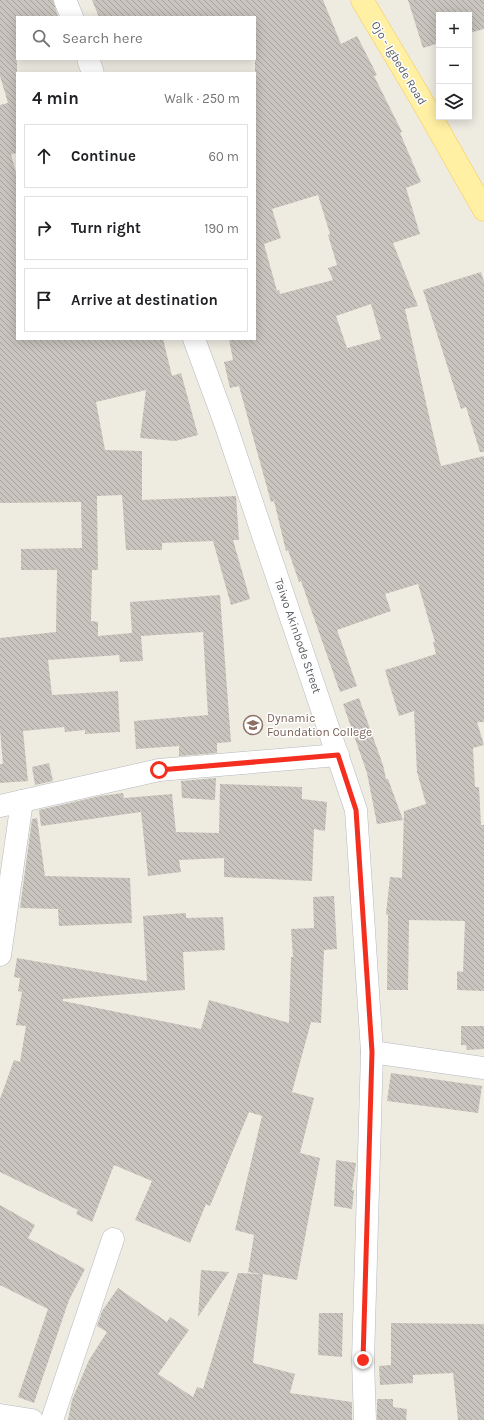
<!DOCTYPE html>
<meta charset="utf-8">
<style>
:root{--surface:#fff;--page:#f6f6f6;--text:#202124;--muted:#757577;--line:#e0e0e0}
body{margin:0;font-family:Karla,sans-serif;background:var(--page);color:var(--text)}
.controls{position:absolute;right:12px;top:12px;display:grid;overflow:hidden;border-radius:0px;box-shadow:0 2px 10px #0003}
.controls button{width:36px;height:36px;display:grid;place-items:center;padding:0;border:0;border-bottom:1px solid var(--line);background:var(--surface);color:var(--text);font:20px sans-serif}
.stop{position:absolute;width:12px;height:12px;margin:-9px;border:3px solid #f52f20;border-radius:50%;background:#fff}
.stop.end{background:#f52f20;border-color:#fff;box-shadow:0 1px 4px #0008}
.list{margin:0;padding:0;list-style:none}
h2{display:flex;justify-content:space-between;align-items:center;height:52px;margin:0;padding:0 16px;font-size:17px}
h2 small{font-size:13px;font-weight:400;color:var(--muted)}
.list li{display:grid;grid-template-columns:26px 1fr auto;gap:12px;align-items:center;box-sizing:border-box;height:64px;margin:0 8px 8px;padding:0 8px;border:1px solid var(--line);border-radius:0px}
.list b{display:block;font-size:15px;white-space:nowrap}
.list em{font-size:13px;font-style:normal;color:var(--muted)}
.icon{flex:none;width:22px;height:22px;fill:none;stroke:currentColor;stroke-width:2;stroke-linecap:round;stroke-linejoin:round}
.map{position:relative;flex:none;width:484px;height:1420px;overflow:hidden}
.search{position:absolute;background:var(--surface);box-shadow:0 2px 10px #0003;left:16px;top:16px;width:240px;height:44px;display:flex;align-items:center;gap:10px;box-sizing:border-box;padding:0 14px;border-radius:0px;color:var(--muted);font-size:15px}
.panel{position:absolute;background:var(--surface);box-shadow:0 2px 10px #0003;left:16px;top:72px;width:240px;height:268px;border-radius:0px}
.map>svg:first-child{display:block}
.building{fill:url(#building-back-hatch);fill-rule:evenodd}
.lines{fill:none;stroke-linecap:round;stroke-linejoin:round}
.minor-casing{stroke:#b6b9bf;stroke-width:23}
.major-casing{stroke:#fbc94d;stroke-width:23}
.minor{stroke:#fff;stroke-width:22}
.major{stroke:#fff0a4;stroke-width:22}
.route{stroke:#f52f20;stroke-width:5}
.labels{text-anchor:middle;stroke-width:3;stroke-linejoin:round;paint-order:stroke}
.street-label{font-size:12px;fill:#595e63;stroke:#fff}
.education-label{font-size:12px;fill:#785e54;stroke:#fff;text-anchor:start}
</style>
<div class="map">
<svg width="484" height="1420" viewBox="0 0 484 1420">
<defs>
<pattern id="building-back-hatch" width="6" height="6" patternUnits="userSpaceOnUse"><rect width="6" height="6" fill="#c9c5be"/><path d="M-1 5l2 2M0 0l6 6M5-1l2 2" fill="none" stroke="#a6a39e"/></pattern>
</defs>
<rect width="100%" height="100%" fill="#eeebe1"/>
<!-- building -->
<g class="building">
<path d="M0,0H53L58,17H17V153L11,154L17,177V339H163L172,376L181,373L198,435L175,441L140,438L146,390L96,402L105,450L142,451V500L236,496L239,540H233L250,599L231,605L213,541L162,543V550H126L122,495L97,496L98,570H92L91,621L98,622V636L132,633L130,602L220,595L231,742L217,743V753L179,756V746L136,749L134,721L208,715L203,632L141,636L143,661L120,662L119,655L48,660L52,695L118,691L120,732L85,734V730L65,732L64,727L23,731L28,781L0,783V764H3L0,730V638L56,632L57,570H21V549L82,548L81,502L0,503V105L8,103L0,76Z"/>
<path d="M92,0H323L341,44L357,36L377,75L374,76L402,132L400,133L421,182L406,188L420,234L393,243L418,306L405,309L432,429L441,466L484,456V722H477L484,745L473,748L475,787H479L481,825H484V991L457,990V971L463,972L465,921L409,920L408,990H387L388,915L386,914L390,877L402,878L404,811L426,804L417,772L414,711L399,716L385,670L436,654L433,642H435L418,584L385,594L391,611L337,630L357,686L340,692L301,581L299,582L288,550L286,551L274,501L271,502L239,386L230,388L224,362L233,360L229,339H255V17H99ZM318,195L330,234L328,235L337,265L328,268L333,280L280,294L279,290L277,291L264,244L281,238L272,209ZM371,304L381,339L347,348L336,316Z"/>
<path d="M408,0H484V29L469,33V15H439V43L423,48Z"/>
<path d="M481,272L484,282V452H480L466,407L461,409L423,290Z"/>
<path d="M359,698L383,765L386,779H388L403,820L377,824L367,773L343,704Z"/>
<path d="M49,763L53,781L35,785L32,767Z"/>
<path d="M216,778L215,800L182,798L181,781Z"/>
<path d="M220,784L302,787V799L327,802L325,831L314,829L312,881L224,877V858L179,860L181,872L148,876L141,812L41,826L39,810L100,796L123,793L124,798L172,794L176,832L219,833Z"/>
<path d="M37,818L45,876L130,878L132,923L59,926L58,909L20,908L32,819Z"/>
<path d="M334,896L337,949L324,950L321,1023L311,1022L292,1092L314,1098L300,1153L320,1158L297,1280L263,1274L253,1363L295,1374L290,1393L352,1402V1420H68L72,1400L89,1360L107,1332L97,1326L102,1311L118,1288L167,1322L170,1317L189,1330L158,1374L193,1397L197,1387L203,1389L238,1273L262,1274L248,1272L254,1235L235,1230L262,1116L249,1112L210,1206L206,1204L190,1243L135,1220L152,1181L114,1165L92,1222L76,1214L78,1210L0,1172V1099L14,1060L20,1062L26,1026L16,1025L22,992L18,991L20,978L14,977L17,958L147,981L143,916L186,913V918L223,917L225,950L183,952L185,990L63,999V1001L201,1029L209,1000L289,1023L291,957H293L291,929L314,928L313,897Z"/>
<path d="M461,1026H484V1049L467,1050L466,1045H461Z"/>
<path d="M391,1073L482,1086L478,1113L387,1101Z"/>
<path d="M336,1160L356,1163L352,1190H354L352,1209L334,1206Z"/>
<path d="M0,1205L35,1225L28,1238L85,1269L69,1300L34,1403L18,1397L48,1309L0,1285Z"/>
<path d="M201,1270L229,1272L198,1317Z"/>
<path d="M319,1313H343L342,1357L318,1355Z"/>
<path d="M391,1323L484,1324V1420H458L453,1373L413,1375V1383L380,1385L379,1366L391,1365Z"/>
<path d="M377,1399H393V1407L407,1409L406,1420H377Z"/>
</g>
<g class="lines">
<defs>
<g id="minor">
<path d="M65,0L72,17"/>
<path d="M88,59L93,73"/>
<path d="M194,339L225,423L356,810L372,1052L363,1360L365,1420"/>
<path d="M0,806L22,801L159,770L338,755"/>
<path d="M0,955L22,801"/>
<path d="M372,1052L484,1068"/>
<path d="M0,1415L32,1420"/>
<path d="M52,1420L113,1239"/>
</g>
<path id="major" d="M362,0L421,99L484,210"/>
</defs>
<!-- minor casing -->
<use href="#minor" class="minor-casing"/>
<!-- major casing -->
<use href="#major" class="major-casing"/>
<!-- minor -->
<use href="#minor" class="minor"/>
<!-- major -->
<use href="#major" class="major"/>
</g>
<g class="lines">
<!-- route -->
<path class="route" d="M159,770L338,755L356,810L372,1052L363,1360"/>
</g>
<!-- icons -->
<defs>
<symbol id="school-ring" viewBox="-11 -11 22 22"><circle r="9.5" fill="#fff" stroke="#8d6e63" stroke-width="1.5"/><path d="M0-5L7-2L0 1L-7-2ZM-4 1L0 2.5L4 1V4Q0 6-4 4Z" fill="#8d6e63"/></symbol>
</defs>
<g fill-rule="evenodd">
<use href="#school-ring" x="242" y="714" width="22" height="22"/>
</g>
<g class="labels">
<!-- street labels -->
<g class="street-label">
<text transform="translate(399 63) rotate(59)" y="4">Ojo - Igbede Road</text>
<text transform="translate(298 636) rotate(71)" y="4">Taiwo Akinbode Street</text>
</g>
<!-- education labels -->
<g class="education-label">
<text x="267" y="722">Dynamic<tspan x="267" dy="14">Foundation College</tspan></text>
</g>
</g>
</svg>
<div class="controls">
<button>+</button>
<button>−</button>
<button><svg class="icon" aria-label="layers" viewBox="0 0 24 24"><path d="M12 4l9 5-9 5-9-5zM3 14l9 5 9-5"/></svg></button>
</div>
<div class="stop" style="left:159px;top:770px"></div>
<div class="stop end" style="left:363px;top:1360px"></div>
<div class="search"><svg class="icon" aria-label="search" viewBox="0 0 24 24"><circle cx="10" cy="10" r="6"/><path d="M15 15l6 6"/></svg>Search here</div>
<section class="panel">
<h2>4 min<small>Walk · 250 m</small></h2>
<ul class="list">
<li><svg class="icon" aria-label="ahead" viewBox="0 0 24 24"><path d="M12 20V5M6 11l6-6 6 6"/></svg><div><b>Continue</b></div><em>60 m</em></li>
<li><svg class="icon" aria-label="right" viewBox="0 0 24 24"><path d="M7 20v-9h11M14 6l5 5-5 5"/></svg><div><b>Turn right</b></div><em>190 m</em></li>
<li><svg class="icon" aria-label="arrive" viewBox="0 0 24 24"><path d="M6 21V4h12l-3 4 3 4H6"/></svg><div><b>Arrive at destination</b></div></li>
</ul>
</section>
</div>
